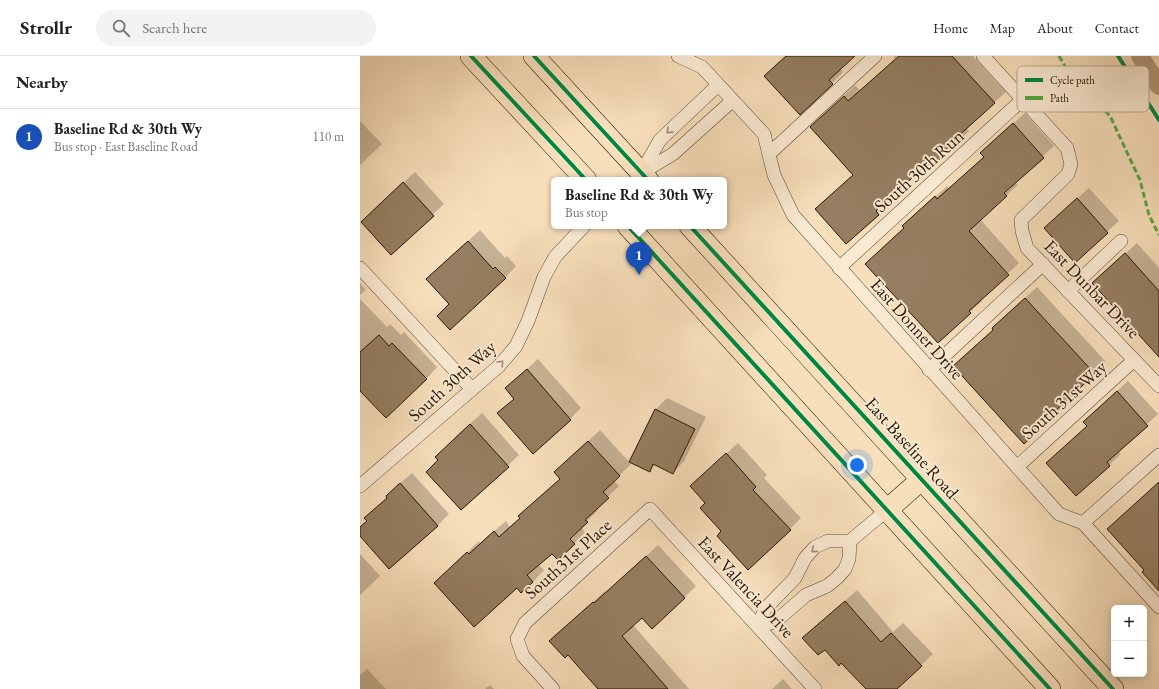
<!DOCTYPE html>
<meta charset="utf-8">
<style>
:root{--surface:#fff;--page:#f2f2f2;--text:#222;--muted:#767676;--line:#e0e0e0;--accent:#db2777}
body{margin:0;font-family:"EB Garamond",serif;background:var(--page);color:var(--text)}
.controls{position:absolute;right:12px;bottom:12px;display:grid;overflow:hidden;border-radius:6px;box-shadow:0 2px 10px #0003}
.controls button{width:36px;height:36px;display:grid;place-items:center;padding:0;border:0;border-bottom:1px solid var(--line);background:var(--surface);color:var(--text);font:20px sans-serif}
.you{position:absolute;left:497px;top:409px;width:14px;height:14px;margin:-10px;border:3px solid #fff;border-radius:50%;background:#1a73e8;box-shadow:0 0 0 6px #1a73e833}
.badge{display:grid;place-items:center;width:26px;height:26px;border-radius:50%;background:var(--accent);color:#fff;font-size:13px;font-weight:700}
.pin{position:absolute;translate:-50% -33px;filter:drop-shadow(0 1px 2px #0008)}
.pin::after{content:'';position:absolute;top:21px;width:14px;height:12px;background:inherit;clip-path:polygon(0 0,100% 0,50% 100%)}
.popup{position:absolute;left:191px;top:121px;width:176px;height:52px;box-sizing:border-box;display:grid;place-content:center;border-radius:6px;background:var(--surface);filter:drop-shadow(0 1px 3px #0005);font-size:13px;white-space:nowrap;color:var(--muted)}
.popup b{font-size:15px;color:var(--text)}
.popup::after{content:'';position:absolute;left:50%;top:100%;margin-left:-8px;border:8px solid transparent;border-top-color:var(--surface)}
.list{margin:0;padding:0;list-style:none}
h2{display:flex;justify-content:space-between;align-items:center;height:52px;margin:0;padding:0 16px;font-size:17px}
h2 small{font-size:13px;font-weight:400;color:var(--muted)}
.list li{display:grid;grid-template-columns:26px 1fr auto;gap:12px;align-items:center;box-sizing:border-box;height:56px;padding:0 16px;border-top:1px solid var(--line)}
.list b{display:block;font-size:15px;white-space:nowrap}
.list p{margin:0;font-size:13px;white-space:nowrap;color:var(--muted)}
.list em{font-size:13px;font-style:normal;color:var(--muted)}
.icon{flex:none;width:22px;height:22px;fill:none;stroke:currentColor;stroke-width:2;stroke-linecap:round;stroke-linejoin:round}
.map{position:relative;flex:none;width:799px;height:633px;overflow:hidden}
header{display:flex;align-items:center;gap:24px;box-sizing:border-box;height:56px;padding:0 20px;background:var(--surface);border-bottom:1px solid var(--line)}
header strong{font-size:19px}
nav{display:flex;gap:22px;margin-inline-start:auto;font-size:14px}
.search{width:280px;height:36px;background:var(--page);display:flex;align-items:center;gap:10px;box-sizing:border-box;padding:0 14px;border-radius:22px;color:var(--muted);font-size:15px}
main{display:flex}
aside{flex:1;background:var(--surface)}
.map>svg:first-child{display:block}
.shadow{fill:#0003}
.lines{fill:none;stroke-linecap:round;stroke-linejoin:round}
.canal{stroke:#b29a7b;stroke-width:18}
.building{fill:#957e61;stroke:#291500}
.street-casing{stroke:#5d482f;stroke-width:14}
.primary-casing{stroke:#291500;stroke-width:22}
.street{stroke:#faead3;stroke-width:13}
.primary{stroke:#f8dfbb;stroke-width:21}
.quiet{stroke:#53a940;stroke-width:3;stroke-dasharray:6 3;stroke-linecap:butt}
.cycleway-casing{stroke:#faead3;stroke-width:6}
.cycleway{stroke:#00873e;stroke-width:4}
.oneway{stroke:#9c8a74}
.labels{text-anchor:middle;stroke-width:4;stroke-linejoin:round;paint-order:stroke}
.street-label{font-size:18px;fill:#291500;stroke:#faead3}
.key{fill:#faead3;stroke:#bbaa94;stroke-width:1}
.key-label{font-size:11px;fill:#291500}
</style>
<header>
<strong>Strollr</strong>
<div class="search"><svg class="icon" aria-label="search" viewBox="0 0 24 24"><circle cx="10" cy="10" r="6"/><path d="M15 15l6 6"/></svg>Search here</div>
<nav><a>Home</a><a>Map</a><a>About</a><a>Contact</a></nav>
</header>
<main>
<aside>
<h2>Nearby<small></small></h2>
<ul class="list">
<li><span class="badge" style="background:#1a4fb4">1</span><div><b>Baseline Rd &amp; 30th Wy</b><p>Bus stop · East Baseline Road</p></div><em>110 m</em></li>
</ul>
</aside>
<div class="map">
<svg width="799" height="633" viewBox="0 0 799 633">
<rect width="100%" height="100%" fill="#f8dfbb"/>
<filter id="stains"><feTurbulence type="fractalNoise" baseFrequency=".005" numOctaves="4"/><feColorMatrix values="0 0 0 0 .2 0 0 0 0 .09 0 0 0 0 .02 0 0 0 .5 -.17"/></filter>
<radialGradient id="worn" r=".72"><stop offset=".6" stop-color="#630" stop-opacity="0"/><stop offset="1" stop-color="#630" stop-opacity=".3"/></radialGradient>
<!-- shadow -->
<g class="shadow">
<path d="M426,0H493L480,12L483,16L472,27Z"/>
<path d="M534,0H613L646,36L606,72L609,75L598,86L565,115L562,112L527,144L530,147L486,187L494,118L463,60L495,29L500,35L535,3Z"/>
<path d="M665,57L694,90L655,126L658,129L620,163L659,207L620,243L622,245L610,256L578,285L545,172L555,159L587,130L589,132L625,100L633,86Z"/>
<path d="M0,65L22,88L0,109Z"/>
<path d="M55,116L84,148L32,197L13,154Z"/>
<path d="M729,132L759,165L715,205L696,161Z"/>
<path d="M120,174L145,202L147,200L156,210L145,222L90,248L79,212Z"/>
<path d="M777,187L799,212V300L733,227Z"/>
<path d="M0,227L6,234L0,239Z"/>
<path d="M677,231L746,306L706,344L708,346L696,357L664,386L634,274L644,261Z"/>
<path d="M0,243L27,271L30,268L41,279L44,276L77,311L66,323L0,333Z"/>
<path d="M178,303L221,352L210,363L138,357L155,342L146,332Z"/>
<path d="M768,325L798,358L758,395L761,398L749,409L716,439L688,407L728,370L735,355Z"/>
<path d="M307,342L346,361L324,405L313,417L296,408L289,415L296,353Z"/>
<path d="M122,357L159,399L101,453L79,404L87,389Z"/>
<path d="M240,374L271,408L254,425L259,430L236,452L238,454L221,471L225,476L214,488L192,496L178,508L184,514L173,526L157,530L75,527L119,485L120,487L146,465L150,471L161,461L171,449L201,422L195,416Z"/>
<path d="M378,387L407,419L404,422L441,462L430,473L362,475L346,447L343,419Z"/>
<path d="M52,417L89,458L77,470L0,479V472L38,429Z"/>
<path d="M298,489L336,530L292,572L282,561L273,569L329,633H239L202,574L245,535L246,537Z"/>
<path d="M0,498L20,520L0,539Z"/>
<path d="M497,534L533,576L543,567L573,598L536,633H518L465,592L444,582Z"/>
<path d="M7,613L26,633H0V619Z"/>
<path d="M423,623L432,633H412Z"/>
<path d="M130,629L134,633H125Z"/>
</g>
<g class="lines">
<!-- canal -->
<path class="canal" d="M780,0L799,30"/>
</g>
<!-- building -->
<g class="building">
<path d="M426,0H495L469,24L473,28L440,59L404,20Z"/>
<path d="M539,0H592L635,47L595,83L598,87L565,116L562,113L516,155L519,159L486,188L455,153L493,119L450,71L484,40L488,45Z"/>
<path d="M653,67L684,102L644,137L647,140L609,175L649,219L609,255L611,257L578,287L505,208L544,172L542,170L575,140L577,143L624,101L620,97Z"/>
<path d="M43,126L74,160L31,199L1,166Z"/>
<path d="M717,142L748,177L715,207L684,172Z"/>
<path d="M108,185L133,213L135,211L146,222L90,274L77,260L89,248L66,223Z"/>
<path d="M765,197L799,235V301L732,227Z"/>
<path d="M665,242L735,318L695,355L697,358L664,388L593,310L633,274L632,272Z"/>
<path d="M19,279L29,290L32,287L67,323L26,362L0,335V296Z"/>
<path d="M167,313L211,364L173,398L137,357L154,343L145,332Z"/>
<path d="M757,335L788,370L747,406L750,410L716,440L686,407L727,370L723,366Z"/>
<path d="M295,353L335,373L313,418L293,408L290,416L269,406Z"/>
<path d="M110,368L149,411L101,454L66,416L78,404L75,401Z"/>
<path d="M228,385L260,420L243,436L249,442L225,464L228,466L210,483L215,488L198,504L192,498L167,519L173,526L161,537L157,532L114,571L74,527L107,496L109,498L134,475L139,481L160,462L158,460L200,423L194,416Z"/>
<path d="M366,397L396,431L393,434L431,474L388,514L357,480L361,475L340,452L345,447L330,430Z"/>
<path d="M799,426V535L782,516L784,514L747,473Z"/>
<path d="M40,427L78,470L29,513L0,480V471L7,465L4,462L27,442L26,440Z"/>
<path d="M286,500L325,542L292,573L282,562L262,580L308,633H238L208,599L205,602L189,585L233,546L234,547Z"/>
<path d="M485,545L521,586L531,577L562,610L537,633H506L481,607L479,610L465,594L458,599L442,582Z"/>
</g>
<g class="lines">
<defs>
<g id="street">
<path d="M318,0L342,11L404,78L414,119L433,159L699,458L723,467L799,551"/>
<path d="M623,0L707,92L711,108L708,118L661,164L662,175L667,192L799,330"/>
<path d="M410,97L515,0"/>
<path d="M283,116L313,98L372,45"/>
<path d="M281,117L300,84L358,29"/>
<path d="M0,212L112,333"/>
<path d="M479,212L663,43"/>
<path d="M708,235L761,185"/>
<path d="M569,314L683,208"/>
<path d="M657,411L774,304"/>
<path d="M0,430L139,310L156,290L168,265L184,221L195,201L224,170"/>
<path d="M723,467L799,399"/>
<path d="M398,570L405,553L435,522L445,502L455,491L468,485H490L527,454"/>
<path d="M398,570L415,566L446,539L467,530L477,522L485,513L489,503L490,485"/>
<path d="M193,633L163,600L157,583L165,567L290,453L455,633"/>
</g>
<g id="primary">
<path d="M111,0L226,124"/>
<path d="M174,0L288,124"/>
<path d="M268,170L690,633"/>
<path d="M330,170L753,633"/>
<path d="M527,454L562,423"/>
</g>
</defs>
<!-- street casing -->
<use href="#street" class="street-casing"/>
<!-- primary casing -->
<use href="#primary" class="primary-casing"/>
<!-- street -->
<use href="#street" class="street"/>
<!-- primary -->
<use href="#primary" class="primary"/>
<!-- quiet -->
<path class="quiet" d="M699,0L710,18L750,60L780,124L789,159L799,179"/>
<defs>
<g id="cycleway">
<path d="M111,0L226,124"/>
<path d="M174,0L288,124"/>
<path d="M758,0L799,64"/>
<path d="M268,170L690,633"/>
<path d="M330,170L753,633"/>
</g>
</defs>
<!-- cycleway casing -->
<use href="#cycleway" class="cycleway-casing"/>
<!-- cycleway -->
<use href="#cycleway" class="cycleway"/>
</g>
<!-- one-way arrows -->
<defs><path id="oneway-chevron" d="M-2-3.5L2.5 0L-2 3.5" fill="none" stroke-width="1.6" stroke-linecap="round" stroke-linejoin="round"/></defs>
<g class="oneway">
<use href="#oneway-chevron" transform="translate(309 75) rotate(136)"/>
<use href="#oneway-chevron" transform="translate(141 307) rotate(-47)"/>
<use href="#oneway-chevron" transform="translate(454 494) rotate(139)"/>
</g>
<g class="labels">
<!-- street labels -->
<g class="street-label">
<text transform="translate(559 115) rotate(-42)" y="6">South 30th Run</text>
<text transform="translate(732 233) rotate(46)" y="6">East Dunbar Drive</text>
<text transform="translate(557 273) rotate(48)" y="6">East Donner Drive</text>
<text transform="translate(92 325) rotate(-42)" y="6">South 30th Way</text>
<text transform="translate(704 344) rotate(-42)" y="6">South 31st Way</text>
<text transform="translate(552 392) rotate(48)" y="6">East Baseline Road</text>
<text transform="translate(208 503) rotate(-42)" y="6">South31st Place</text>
<text transform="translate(386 531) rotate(47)" y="6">East Valencia Drive</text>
</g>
</g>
<!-- legend -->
<rect x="657" y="10" width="132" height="46" rx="6" class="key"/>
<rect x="665" y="22" width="18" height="4" fill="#00873e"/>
<rect x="665" y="40" width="18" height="4" fill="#53a940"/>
<g class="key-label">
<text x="690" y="28">Cycle path</text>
<text x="690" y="46">Path</text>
</g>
<rect width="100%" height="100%" filter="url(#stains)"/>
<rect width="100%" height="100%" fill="url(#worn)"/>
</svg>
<div class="controls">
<button>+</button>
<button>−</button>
</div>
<div class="you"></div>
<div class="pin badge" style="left:279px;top:219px;background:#1a4fb4">1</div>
<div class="popup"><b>Baseline Rd &amp; 30th Wy</b>Bus stop</div>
</div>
</main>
